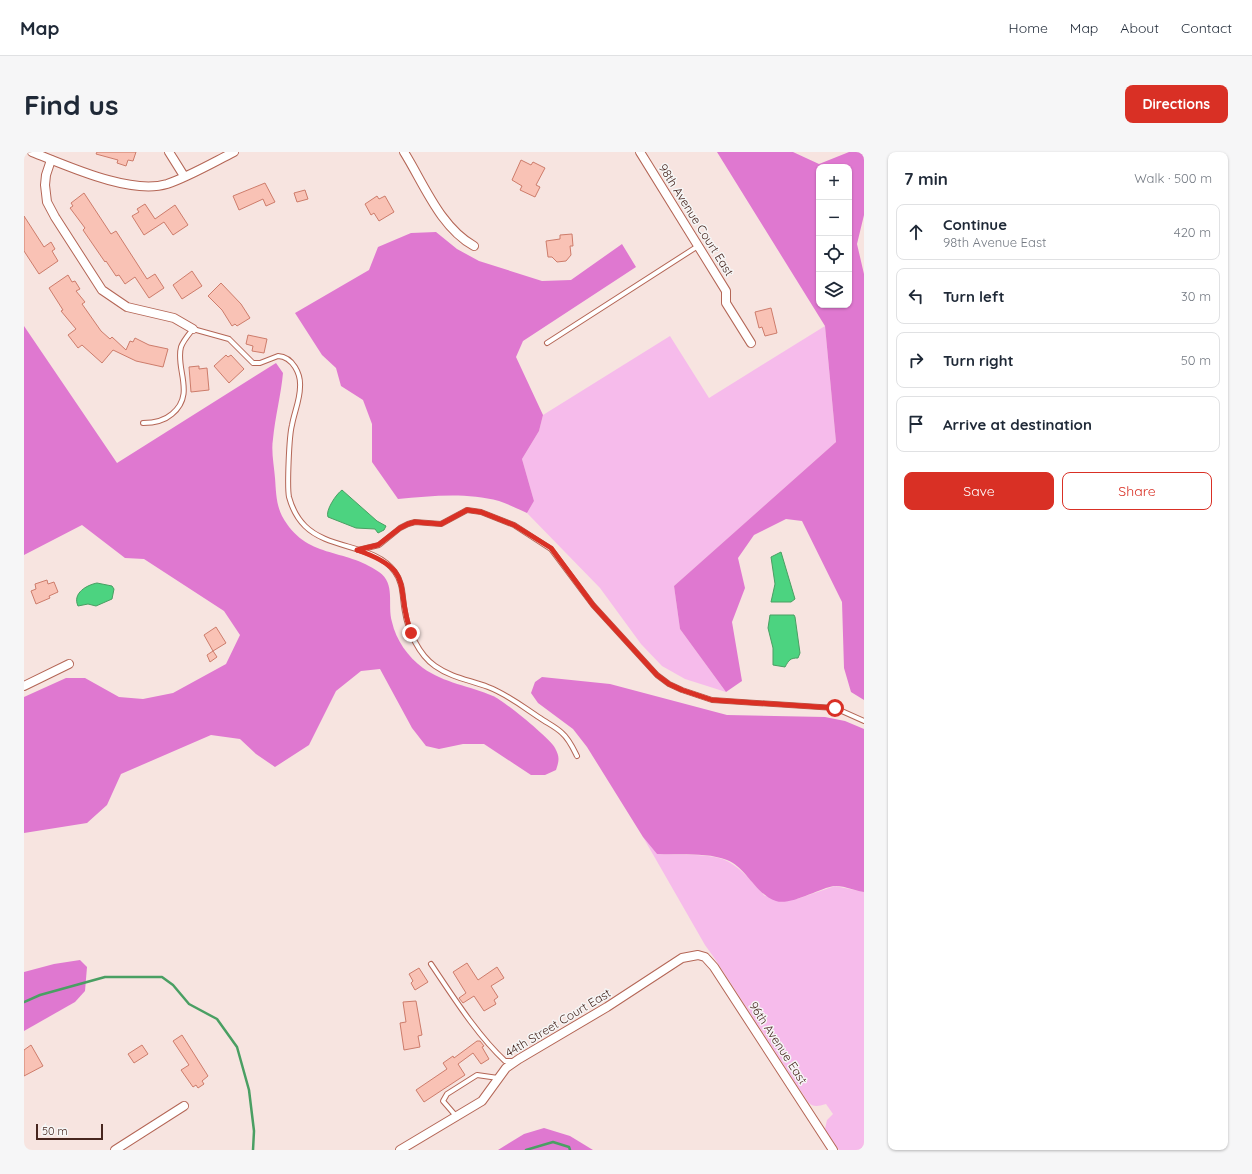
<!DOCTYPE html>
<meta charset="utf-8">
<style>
:root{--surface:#fff;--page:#f6f6f7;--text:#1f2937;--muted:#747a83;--line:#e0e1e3;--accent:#d93025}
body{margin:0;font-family:Quicksand,sans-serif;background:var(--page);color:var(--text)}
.controls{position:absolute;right:12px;top:12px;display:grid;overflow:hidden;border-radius:8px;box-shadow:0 1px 3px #0004}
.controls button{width:36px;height:36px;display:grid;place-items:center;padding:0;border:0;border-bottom:1px solid var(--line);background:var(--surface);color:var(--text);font:20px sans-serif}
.scale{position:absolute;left:12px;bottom:10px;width:67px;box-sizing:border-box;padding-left:4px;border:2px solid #47261f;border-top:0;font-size:11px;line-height:14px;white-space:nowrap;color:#47261f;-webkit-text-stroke:3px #f6f6f6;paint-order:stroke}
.stop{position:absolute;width:12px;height:12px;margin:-9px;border:3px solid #d93025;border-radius:50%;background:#fff}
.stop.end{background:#d93025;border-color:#fff;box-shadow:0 1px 4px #0008}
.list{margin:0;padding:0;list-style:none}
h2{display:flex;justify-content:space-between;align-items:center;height:52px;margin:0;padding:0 16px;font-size:17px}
h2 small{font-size:13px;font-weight:400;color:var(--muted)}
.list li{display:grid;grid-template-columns:26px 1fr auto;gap:12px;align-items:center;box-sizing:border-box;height:56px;margin:0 8px 8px;padding:0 8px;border:1px solid var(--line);border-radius:8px}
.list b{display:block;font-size:15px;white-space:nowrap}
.list p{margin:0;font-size:13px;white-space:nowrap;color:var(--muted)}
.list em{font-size:13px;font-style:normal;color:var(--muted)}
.actions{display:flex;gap:8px;padding:12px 16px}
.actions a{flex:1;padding:9px 0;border:1px solid var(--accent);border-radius:8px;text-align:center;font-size:14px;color:var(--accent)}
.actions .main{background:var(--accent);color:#fff}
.icon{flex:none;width:22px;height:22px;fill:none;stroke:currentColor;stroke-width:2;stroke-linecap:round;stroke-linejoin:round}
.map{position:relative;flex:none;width:840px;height:998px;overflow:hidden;border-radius:8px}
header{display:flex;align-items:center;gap:24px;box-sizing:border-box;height:56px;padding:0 20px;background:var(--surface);border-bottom:1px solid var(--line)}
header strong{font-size:19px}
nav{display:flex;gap:22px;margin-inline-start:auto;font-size:14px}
.intro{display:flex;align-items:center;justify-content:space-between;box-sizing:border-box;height:96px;padding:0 24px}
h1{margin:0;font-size:28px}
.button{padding:10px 18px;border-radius:8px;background:var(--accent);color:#fff;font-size:14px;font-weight:700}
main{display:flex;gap:24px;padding:0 24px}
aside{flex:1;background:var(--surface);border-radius:8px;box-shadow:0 1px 3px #0004}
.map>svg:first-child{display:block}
.green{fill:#f6bbeb}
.forest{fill:#df78d0;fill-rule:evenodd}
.water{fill:#4cd380;stroke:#4a9f63}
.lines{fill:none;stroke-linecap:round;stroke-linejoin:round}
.stream{stroke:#4a9f63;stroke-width:2.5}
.building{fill:#f9c2b5;stroke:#cd7c6b}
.service-casing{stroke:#b46656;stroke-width:6}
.minor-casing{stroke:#b46656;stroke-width:10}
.service{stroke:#fff;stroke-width:4}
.minor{stroke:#fff;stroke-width:8}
.route{stroke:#d93025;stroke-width:5}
.labels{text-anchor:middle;stroke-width:3;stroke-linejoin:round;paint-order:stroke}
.street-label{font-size:12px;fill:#47261f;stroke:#f6f6f6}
</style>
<header>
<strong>Map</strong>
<nav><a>Home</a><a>Map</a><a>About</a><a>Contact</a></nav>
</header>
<div class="intro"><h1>Find us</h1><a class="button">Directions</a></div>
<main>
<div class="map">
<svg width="840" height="998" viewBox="0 0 840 998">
<rect width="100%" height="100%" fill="#f7e4e0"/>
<!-- green -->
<g class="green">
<path d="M801,174L812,290L650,434L656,477L702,540L661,527L638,514L617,492L576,436L503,361L510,349L498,307L515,279L519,263L646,184L685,246Z"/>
<path d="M619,685L633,702C651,703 691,701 705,710C719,718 730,732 741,744L773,747L811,734L840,740V998H815L801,977L803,968L809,962L802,952C794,954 790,956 784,950L691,807L681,793Z"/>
</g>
<!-- forest -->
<g class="forest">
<path d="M693,0H769L795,12L825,0H840V63L833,92L840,122V548L827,540L820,516L818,450L778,369L762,367L730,383L714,406L721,436L708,470L718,529L702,540L656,477L650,434L812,290L801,174ZM795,15H825V153H795Z"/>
<path d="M412,80L433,97L455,109L518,129L547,128L598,92L612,115L499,189L492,205L519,263L515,279L498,307L510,349L503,361C494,357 484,352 475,349C442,340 406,344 374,347L348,310V272L339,248L317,234L312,216L298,203L271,161L345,118L354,95L387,81Z"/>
<path d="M0,174L93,311L252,211L259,221C257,243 251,265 249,287C247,299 250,313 251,326C252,339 252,352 258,364C282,408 320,395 355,420C372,432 363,452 368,470C372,488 384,505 399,516C420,531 446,534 469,544C479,548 527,587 531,596C536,605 535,609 532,618L521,623H507L460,592H439L415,597L402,594L388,576L356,517L337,519L312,539L285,593L251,615L232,602L216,587L187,583L97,622L83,653L63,671L0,681V545L42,526H61L95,545L119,547L149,541L202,512L216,483L200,459L120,407L101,406L58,373L0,403Z"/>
<path d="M518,525L586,532L703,563L801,565L821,569L840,577V740C832,739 819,733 810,734C796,736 766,754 752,749C731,742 723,716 703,708C683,700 655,703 633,702L619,685L563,595L549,577L514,551L507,541L511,530Z"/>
<path d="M56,808L63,815L61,839L51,850L0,879V820L30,812Z"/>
<path d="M520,976L546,984L569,998H474L500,982Z"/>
</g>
<!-- water -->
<g class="water">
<path d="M318,338L353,369L362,374L360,378L354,381L351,377L332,376L304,365C301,359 312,342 318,338Z"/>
<path d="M757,400L771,447L767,450H747L751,432L747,405Z"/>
<path d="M73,431L88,434L90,437L88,447L72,454L64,452L54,454C48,441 63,433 73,431Z"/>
<path d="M746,463H770L771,465L776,501L774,506C766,506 765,508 761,515L749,513V496L744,476Z"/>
</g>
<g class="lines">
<!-- stream -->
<g class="stream">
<path d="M0,850L16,843L81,825H138L149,833L165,852L193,867L213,895L225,938L230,979L229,998"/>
<path d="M502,998L529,990L545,995L546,998"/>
</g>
</g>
<!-- building -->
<g class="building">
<path d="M73,0H112L109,9L104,8L102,14L93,11L94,8L72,2Z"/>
<path d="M497,8L507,13L509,10L521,16L512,33L516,35L511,45L496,38L498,34L488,28Z"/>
<path d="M241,31L251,50L242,54L239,47L215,58L209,44Z"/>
<path d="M281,38L284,47L273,50L270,41Z"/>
<path d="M60,41L87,82L92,79L123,127L131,122L140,136L125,146L111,125L101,132L95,123L92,124L82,109L81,110L59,78L61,76L46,56L49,54L47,51Z"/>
<path d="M353,44L355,47L361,44L370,60L355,69L350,61L347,63L341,52Z"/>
<path d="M121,52L131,67L151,53L164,73L149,83L140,70L120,83L108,64L115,60L113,57Z"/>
<path d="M0,64L20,95L27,90L31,97L28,99L34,109L15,122L0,99Z"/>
<path d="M548,82L549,94H546L547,103L542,109L533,110L528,105H524L522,89L536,87V83Z"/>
<path d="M168,119L178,134L158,147L149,133Z"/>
<path d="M44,123L48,130L51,129L56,137L52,139L61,150L58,152L77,179L86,187L88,185L102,198L106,189L109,190L111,186L125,193L144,197L139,215L112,209L89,198L78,211L58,193L54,196L44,183L52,177L37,159L39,158L25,136Z"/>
<path d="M197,131L217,152L226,166L213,174L211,172L208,174L198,158L184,144Z"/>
<path d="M747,156L753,181L741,184L738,175L735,176L731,160Z"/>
<path d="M224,183L243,187L240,201L228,199L229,194L222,192Z"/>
<path d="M202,203L204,205L207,203L220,217L205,231L190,214Z"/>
<path d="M175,214V217L183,216L185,238L167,240L165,215Z"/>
<path d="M23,428L24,432L30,430L34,440L25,444L26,446L12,452L7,439L12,437L11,432Z"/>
<path d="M192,475L202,491L189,499L180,483Z"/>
<path d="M189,499L193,505L186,510L183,503Z"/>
<path d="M443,811L454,828L473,815L480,826L467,834L474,845L470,848L472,852L460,859L450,844L439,851L435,846L442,841L429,820Z"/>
<path d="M395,816L404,830L391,838L387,831L389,829L385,822Z"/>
<path d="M392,849L398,883L394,884L396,895L380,898L376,871L382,870L379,850Z"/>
<path d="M158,883L184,924L178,929L180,932L174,936L172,933L169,935L157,918L165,913L149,889Z"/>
<path d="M453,889H456L460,894L458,895L465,907L457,912L449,901L434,912L441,923L400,950L392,938L423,917L419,911L429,904L430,906Z"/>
<path d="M7,893L19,914L0,924V898Z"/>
<path d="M118,893L124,902L110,911L104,902Z"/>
</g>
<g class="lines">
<defs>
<g id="service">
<path d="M523,191L674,94"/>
<path d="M119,271C130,271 140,269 148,262C172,242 151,217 157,195C159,189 165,182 169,177L205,187L229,211H236L254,204C269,205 277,222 276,235C276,248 270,261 268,273C265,284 263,335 265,345C268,356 273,366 281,374C305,398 351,392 371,420C380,432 378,446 381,460C384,479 395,503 411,514C428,526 446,528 464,535C483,542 499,555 516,566C523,571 532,575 538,581C545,587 549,596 553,604"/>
<path d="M334,398L355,393L376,376L384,372L391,370L417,372L443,358L457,360L490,373L527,397L569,453L633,523L645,532L658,538L688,548L811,556L840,569"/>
<path d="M407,812C428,843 453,883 481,909H489"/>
<path d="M432,964L419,949L423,942L453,923L474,926"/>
</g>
<g id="minor">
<path d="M8,0C44,14 106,43 143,32C164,25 190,10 210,0"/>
<path d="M145,0L160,24"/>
<path d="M380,0C400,32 416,75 450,94"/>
<path d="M616,0L702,139V151L727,191"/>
<path d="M27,8L22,23L21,33L23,50L31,65L78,138L103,155L150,166L169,177"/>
<path d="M0,534L45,512"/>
<path d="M91,998L160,954"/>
<path d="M376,998L458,949L482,916L495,907L583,855L658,806L674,803L681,805L690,815L809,998"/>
</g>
</defs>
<!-- service casing -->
<use href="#service" class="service-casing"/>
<!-- minor casing -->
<use href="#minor" class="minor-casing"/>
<!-- service -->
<use href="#service" class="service"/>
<!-- minor -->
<use href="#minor" class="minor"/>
</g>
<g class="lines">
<!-- route -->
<path class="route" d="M387,481C370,433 393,419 333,398L354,393L376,376L384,372L391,370L417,372L443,358L457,360L490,373L527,396L569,453L633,523L645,532L658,538L688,548L811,556"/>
</g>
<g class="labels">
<!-- street labels -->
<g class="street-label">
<text transform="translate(672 68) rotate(58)" y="4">98th Avenue Court East</text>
<text transform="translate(534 871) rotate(-31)" y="4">44th Street Court East</text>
<text transform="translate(754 891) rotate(57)" y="4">96th Avenue East</text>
</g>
</g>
</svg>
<div class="controls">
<button>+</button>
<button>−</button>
<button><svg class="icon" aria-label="locate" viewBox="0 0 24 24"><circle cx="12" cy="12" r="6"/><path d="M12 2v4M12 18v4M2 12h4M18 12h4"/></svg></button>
<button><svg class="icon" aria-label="layers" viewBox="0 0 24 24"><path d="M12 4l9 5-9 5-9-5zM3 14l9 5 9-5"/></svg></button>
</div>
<div class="scale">50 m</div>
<div class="stop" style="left:811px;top:556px"></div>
<div class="stop end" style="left:387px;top:481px"></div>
</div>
<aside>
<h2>7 min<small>Walk · 500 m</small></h2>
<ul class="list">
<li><svg class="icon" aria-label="ahead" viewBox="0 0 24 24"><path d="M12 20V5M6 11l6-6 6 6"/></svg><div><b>Continue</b><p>98th Avenue East</p></div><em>420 m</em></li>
<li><svg class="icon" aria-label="left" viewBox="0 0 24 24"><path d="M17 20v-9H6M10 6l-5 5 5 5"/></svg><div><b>Turn left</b></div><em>30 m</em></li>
<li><svg class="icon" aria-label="right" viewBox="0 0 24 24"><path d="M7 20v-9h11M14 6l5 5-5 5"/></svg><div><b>Turn right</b></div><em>50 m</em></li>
<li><svg class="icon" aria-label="arrive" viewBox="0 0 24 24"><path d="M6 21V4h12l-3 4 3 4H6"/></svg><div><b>Arrive at destination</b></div></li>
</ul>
<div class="actions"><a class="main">Save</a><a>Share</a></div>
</aside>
</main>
